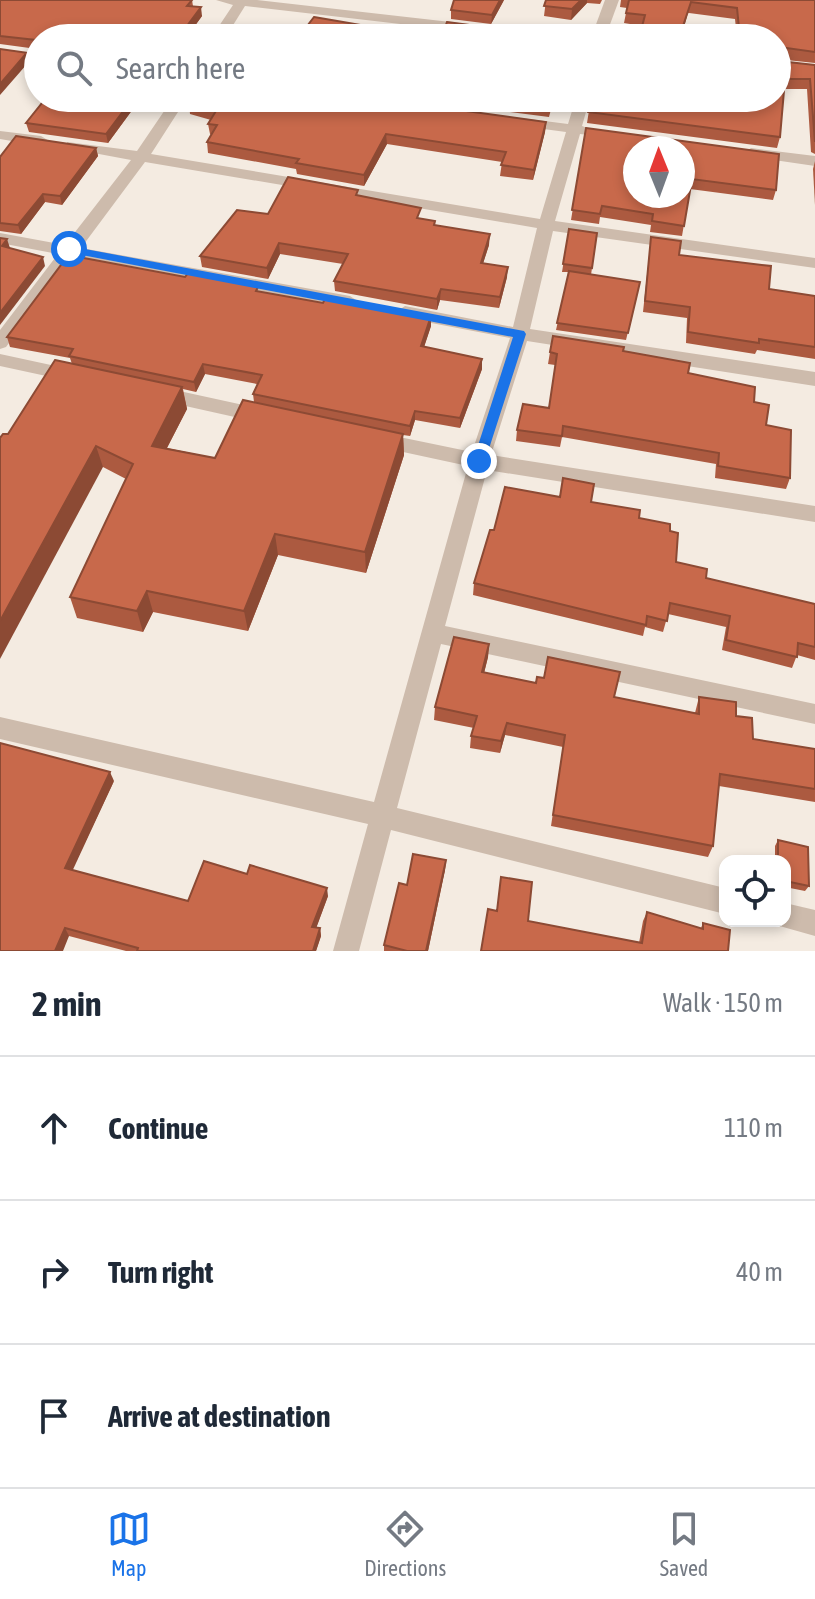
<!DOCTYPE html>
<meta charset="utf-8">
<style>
:root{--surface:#fff;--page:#f6f6f7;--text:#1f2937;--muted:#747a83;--line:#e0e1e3;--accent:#1a73e8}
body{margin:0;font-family:"Asap Condensed",sans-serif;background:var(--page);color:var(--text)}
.controls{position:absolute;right:24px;bottom:24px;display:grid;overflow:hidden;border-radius:16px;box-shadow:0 4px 12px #0003}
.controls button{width:72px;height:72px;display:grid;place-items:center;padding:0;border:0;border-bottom:2px solid var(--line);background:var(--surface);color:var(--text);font:40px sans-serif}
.compass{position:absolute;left:623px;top:136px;width:72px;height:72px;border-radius:50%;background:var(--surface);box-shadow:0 4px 12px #0003;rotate:359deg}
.stop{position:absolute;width:24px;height:24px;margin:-18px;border:6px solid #1a73e8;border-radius:50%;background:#fff}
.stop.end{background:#1a73e8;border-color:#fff;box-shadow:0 2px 8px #0008}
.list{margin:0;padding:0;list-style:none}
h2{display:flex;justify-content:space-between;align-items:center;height:104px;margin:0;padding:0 32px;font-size:34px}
h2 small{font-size:26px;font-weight:400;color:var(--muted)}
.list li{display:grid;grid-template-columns:52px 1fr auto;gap:24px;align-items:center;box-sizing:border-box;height:144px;padding:0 32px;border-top:2px solid var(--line)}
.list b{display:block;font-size:30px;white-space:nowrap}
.list em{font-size:26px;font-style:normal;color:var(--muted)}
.icon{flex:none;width:44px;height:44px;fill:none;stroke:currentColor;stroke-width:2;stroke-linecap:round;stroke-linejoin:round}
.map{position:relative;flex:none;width:815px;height:951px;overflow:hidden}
.search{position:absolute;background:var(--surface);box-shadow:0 4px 12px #0003;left:24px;right:24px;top:24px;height:88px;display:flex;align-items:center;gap:20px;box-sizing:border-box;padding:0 28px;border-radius:44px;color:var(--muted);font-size:30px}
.sheet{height:536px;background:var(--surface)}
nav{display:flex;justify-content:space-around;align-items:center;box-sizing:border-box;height:112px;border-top:2px solid var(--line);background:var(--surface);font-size:22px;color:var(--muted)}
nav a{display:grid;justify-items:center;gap:4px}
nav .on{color:var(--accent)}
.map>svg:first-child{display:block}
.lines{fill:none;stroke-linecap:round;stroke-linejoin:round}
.street{fill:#cdbbac;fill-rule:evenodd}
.wall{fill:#ac5a40;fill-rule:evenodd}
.shaded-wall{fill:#8c4a34}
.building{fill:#c8694b;stroke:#8c4a34;stroke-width:2;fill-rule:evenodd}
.route{fill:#1a73e8}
</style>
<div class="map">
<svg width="815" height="951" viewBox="0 0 815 951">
<rect width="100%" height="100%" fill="#f4ebe1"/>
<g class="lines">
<!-- street -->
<g class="street">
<path d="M216,0H257L555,34L562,38H520L245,6L225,38H211L233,5Z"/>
<path d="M605,0H619L605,38H591Z"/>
<path d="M173,98H187L151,154L540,219L566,132L521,126L514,122L521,118L568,124L576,98H590L582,126L596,131L589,135L580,134L555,221L815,258V268L553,231L530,329L815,372V386L527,341L491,455L815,506V522L487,470L445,626L815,704V724L441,644L397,808L725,888V914L391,830L359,951H333L368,824L0,739V717L374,802L468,466L380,447L370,440L380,433L472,452L510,338L405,318L396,312L405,306L513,327L537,228L145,162L81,248L350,296L359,302L356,306L350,308L74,257L6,347L0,349V330L58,254L0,243V233L65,245L131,160L67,148V142L137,151Z"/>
<path d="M0,131L41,136L49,141L41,146L0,139Z"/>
<path d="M751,148L815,156V166L746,156L743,153Z"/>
<path d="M0,354L74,370L83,376L74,382L0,366Z"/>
<path d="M161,387L262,409L272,416L262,423L154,399L152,394Z"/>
<path d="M785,903L815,910V936L776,925L774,921H785Z"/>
</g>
</g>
<!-- wall -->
<g class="wall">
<path d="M0,0H192L193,6L202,16L186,38H38V73L27,64L0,49L35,54L37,49L0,44Z"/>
<path d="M504,0L491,24L451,19V10Z"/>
<path d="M546,0H602L600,4L587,3L571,20L544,16Z"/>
<path d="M621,0H815V63L777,59L779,61L815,65V154L811,152L807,89H784L780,137L777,148L587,123L591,98H777V38H737L735,19L689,13L642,26L624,23L627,8L620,7Z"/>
<path d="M46,98H141L108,143L29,132L26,123Z"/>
<path d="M402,98H554L549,117Z"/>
<path d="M189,104L546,122L545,132L533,180L500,176L502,162L387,144L364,186L297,174L296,169L208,153L207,142L211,135L210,134L208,124L211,120L190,114Z"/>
<path d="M586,128L776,190L773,200L690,189L682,236L650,232L651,225L600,217L599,224L571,220Z"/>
<path d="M96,148L98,156L62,205L45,202L21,234L0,231V157Z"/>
<path d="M815,161V205L813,169Z"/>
<path d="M359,196L421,219L435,226L489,245L483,263L507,277L499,308L440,300L437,310L335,291L334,281L343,264L280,254L268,279L202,267L200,256L268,214Z"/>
<path d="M569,229L597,233L591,275L640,282L626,340L556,330L569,272H562Z"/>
<path d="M651,237L679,255L769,289L815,296V359L757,350L755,354L686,343L687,318L643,312Z"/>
<path d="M260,292L431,326L424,347L482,359V369L460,428L415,420L410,436L403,435L404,455L366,573L278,555L248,631L153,612L143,632L77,618L70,597L126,479L103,467L8,434L72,364L70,358L10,347L7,337ZM205,374L257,384L253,394L254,402L215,458L167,448L187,409L183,389L196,392Z"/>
<path d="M623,351L688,373L754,402L766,425L790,478L786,489L715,478L716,464L562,437L560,447L516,441L517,430L549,408L555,365L548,364L550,352Z"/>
<path d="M591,502L639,518L670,531L676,562L706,578L815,604V660L797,655L792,668L722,650L726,627L668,614L663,632L645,627L643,636L473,595L474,583L494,530Z"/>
<path d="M489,644L488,657L484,673L695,713L699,697L736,716L753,739L815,749V802L719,786L713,846L708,857L551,826L563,747L505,735L500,753L470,748L471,736L474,728L434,720L435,707Z"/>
<path d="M114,781L72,870L188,901L328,896L316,928H320L321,936L316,951H126L69,936L0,951Z"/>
<path d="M778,840L809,886L805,891L785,887V861H775V846Z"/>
<path d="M446,860L445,870L428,951H384V945Z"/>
<path d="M647,912L701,928L703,923L728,951H481L528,921L639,943L643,921Z"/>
</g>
<!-- shaded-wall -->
<g class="shaded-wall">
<path d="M500,0H504L491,24L492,15Z"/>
<path d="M581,0H587V3L571,20L572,9Z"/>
<path d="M691,2L681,38H679Z"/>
<path d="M201,7L202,16L186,38H178Z"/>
<path d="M485,27V37L479,38Z"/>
<path d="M25,55L27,64L0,95V84Z"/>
<path d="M133,98H141L108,143L106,134Z"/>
<path d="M546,122L545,132L533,180L534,170Z"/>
<path d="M386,134L387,144L364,186V175Z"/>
<path d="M96,148L98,156L62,205L60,196Z"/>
<path d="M43,194L45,202L21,234L18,225Z"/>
<path d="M490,234L489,245L480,273L481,263Z"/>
<path d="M7,239L10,248L5,255L2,246Z"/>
<path d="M279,243L280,254L268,279L267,268Z"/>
<path d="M43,257L45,266L0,325V313Z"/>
<path d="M508,267L507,277L499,308L500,297Z"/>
<path d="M441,289L440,300L437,310V299Z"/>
<path d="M431,316V326L421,356V346Z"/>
<path d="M482,359V369L460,428V418Z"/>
<path d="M203,364L205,374L196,392L194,382Z"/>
<path d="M182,387L187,409L157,467L152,446Z"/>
<path d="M415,411V420L410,436V426Z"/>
<path d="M403,434L404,455L366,573L365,552Z"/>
<path d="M96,446L103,467L0,659V621Z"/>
<path d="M275,534L278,555L248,631L244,611Z"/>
<path d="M147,591L153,612L143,632L137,611Z"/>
<path d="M489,644L488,657L481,685L482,672Z"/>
<path d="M507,723L505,735L500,753L501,741Z"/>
<path d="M110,772L114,781L70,876L65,868Z"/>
<path d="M446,860L445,870L428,951H426Z"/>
<path d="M327,888L328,896L314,934L312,927Z"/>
<path d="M65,928L69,936L63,951H55Z"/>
<path d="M320,928L321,936L316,951H313Z"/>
</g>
<!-- building -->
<g class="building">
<path d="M0,0H192L187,6L201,7L178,38H38V42L36,40L0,36Z"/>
<path d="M454,0H500L492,15L451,10Z"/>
<path d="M546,0H581L572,9L544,6Z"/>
<path d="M629,0H815V52L780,47L777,57V38H740L737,8L691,2L679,38H639L645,15L626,13Z"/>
<path d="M314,17L436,38H298Z"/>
<path d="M447,22L485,27L479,38H441Z"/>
<path d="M239,34L267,38H236Z"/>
<path d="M38,46V66L25,55L0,84V49L35,54Z"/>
<path d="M777,59L779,61L815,65V142L810,79H785L780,137L588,112L591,98H777Z"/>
<path d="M46,98H133L106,134L26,123Z"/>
<path d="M193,98H371L546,122L534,170L501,165L506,152L386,134L364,175L296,163L299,159L207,142L217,125L208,124L216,111L189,104Z"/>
<path d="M480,98H552L550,107Z"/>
<path d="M586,128L779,154L776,190L692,179L684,226L652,221L653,214L602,206L600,214L572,210ZM635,148H683V196H635Z"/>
<path d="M16,136L96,148L60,196L43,194L18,225L0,223V157Z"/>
<path d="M288,177L358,190L356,195L421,208L417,218L435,221L434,225L490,234L481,263L508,267L500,297L441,289L437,299L334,281L348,254L279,243L267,268L200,256L237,210L268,214Z"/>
<path d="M569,229L597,233L592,268L563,264Z"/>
<path d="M651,237L681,241L679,255L771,266L769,289L815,296V347L759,339V343L688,332L690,307L645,301Z"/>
<path d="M0,238L7,239L2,246L43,257L0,313Z"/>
<path d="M73,256L185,277L189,272L259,285L256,291L323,303L326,297L431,316L421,346L482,359L460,418L415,411L410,426L253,394L262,375L203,364L194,382L69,356L73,349L7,337L64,261L68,262Z"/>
<path d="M569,271L640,282L628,333L557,323Z"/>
<path d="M553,336L624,347L623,351L690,363L688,373L755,387L754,402L769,405L766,425L791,430L790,478L718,466L719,453L563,426L562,436L517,430L523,404L549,408L557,354L550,352Z"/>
<path d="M55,360L182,387L152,446L215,458L243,400L403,434L365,552L275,534L244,611L147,591L137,611L70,597L133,464L96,446L0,621V438L3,434H8Z"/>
<path d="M563,478L594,484L591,502L640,510L639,518L670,524V531L678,533L676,562L707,569L706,578L815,604V647L798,643L797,657L726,640L730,616L670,603L667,621L647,616L646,625L474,583L490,530H494L505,487L560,497Z"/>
<path d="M454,637L489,644L482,672L536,683L537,677L544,678L548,657L620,672L614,697L699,714V697L736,702V716L752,718L753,739L815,749V789L720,774L713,846L553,815L565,735L507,723L501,741L471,736L477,716L435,707Z"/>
<path d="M0,743L110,772L65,868L188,901L204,861L247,874L250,865L327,888L312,927L320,928L313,951H137L138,948L65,928L55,951H0Z"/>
<path d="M778,840L808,847L809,886L785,881V861H778Z"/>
<path d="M413,854L446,860L426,951H407L384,945L399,883L407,885Z"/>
<path d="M501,877L532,882L528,921L642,943L647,912L703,929V923L730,930L728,951H481L488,909L497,911Z"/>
</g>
<!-- route -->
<path class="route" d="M69,246L524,331L526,334L485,461L479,466L473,461L513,337L66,252V247Z"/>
</svg>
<div class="controls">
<button><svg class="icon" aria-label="locate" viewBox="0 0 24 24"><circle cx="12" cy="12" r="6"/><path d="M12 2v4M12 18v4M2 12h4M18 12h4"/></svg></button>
</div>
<svg class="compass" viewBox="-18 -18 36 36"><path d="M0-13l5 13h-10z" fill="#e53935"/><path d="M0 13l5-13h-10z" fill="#747a83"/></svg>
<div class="stop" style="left:69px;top:249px"></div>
<div class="stop end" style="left:479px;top:461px"></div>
<div class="search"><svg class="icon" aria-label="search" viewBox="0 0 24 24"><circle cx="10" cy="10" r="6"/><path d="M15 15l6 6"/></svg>Search here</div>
</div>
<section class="sheet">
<h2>2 min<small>Walk · 150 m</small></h2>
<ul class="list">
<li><svg class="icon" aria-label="ahead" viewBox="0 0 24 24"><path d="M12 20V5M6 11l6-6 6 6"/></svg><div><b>Continue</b></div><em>110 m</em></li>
<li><svg class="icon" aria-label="right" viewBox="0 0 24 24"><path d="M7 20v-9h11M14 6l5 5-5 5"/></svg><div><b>Turn right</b></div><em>40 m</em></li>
<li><svg class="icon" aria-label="arrive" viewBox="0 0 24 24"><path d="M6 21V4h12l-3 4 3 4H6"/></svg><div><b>Arrive at destination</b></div></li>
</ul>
</section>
<nav>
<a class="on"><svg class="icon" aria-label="map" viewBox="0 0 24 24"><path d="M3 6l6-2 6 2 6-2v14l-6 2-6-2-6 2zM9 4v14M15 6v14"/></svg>Map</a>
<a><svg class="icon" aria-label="directions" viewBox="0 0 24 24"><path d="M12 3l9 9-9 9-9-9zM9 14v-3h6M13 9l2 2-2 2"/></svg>Directions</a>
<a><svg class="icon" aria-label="saved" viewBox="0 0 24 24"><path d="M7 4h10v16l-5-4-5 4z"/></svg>Saved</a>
</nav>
